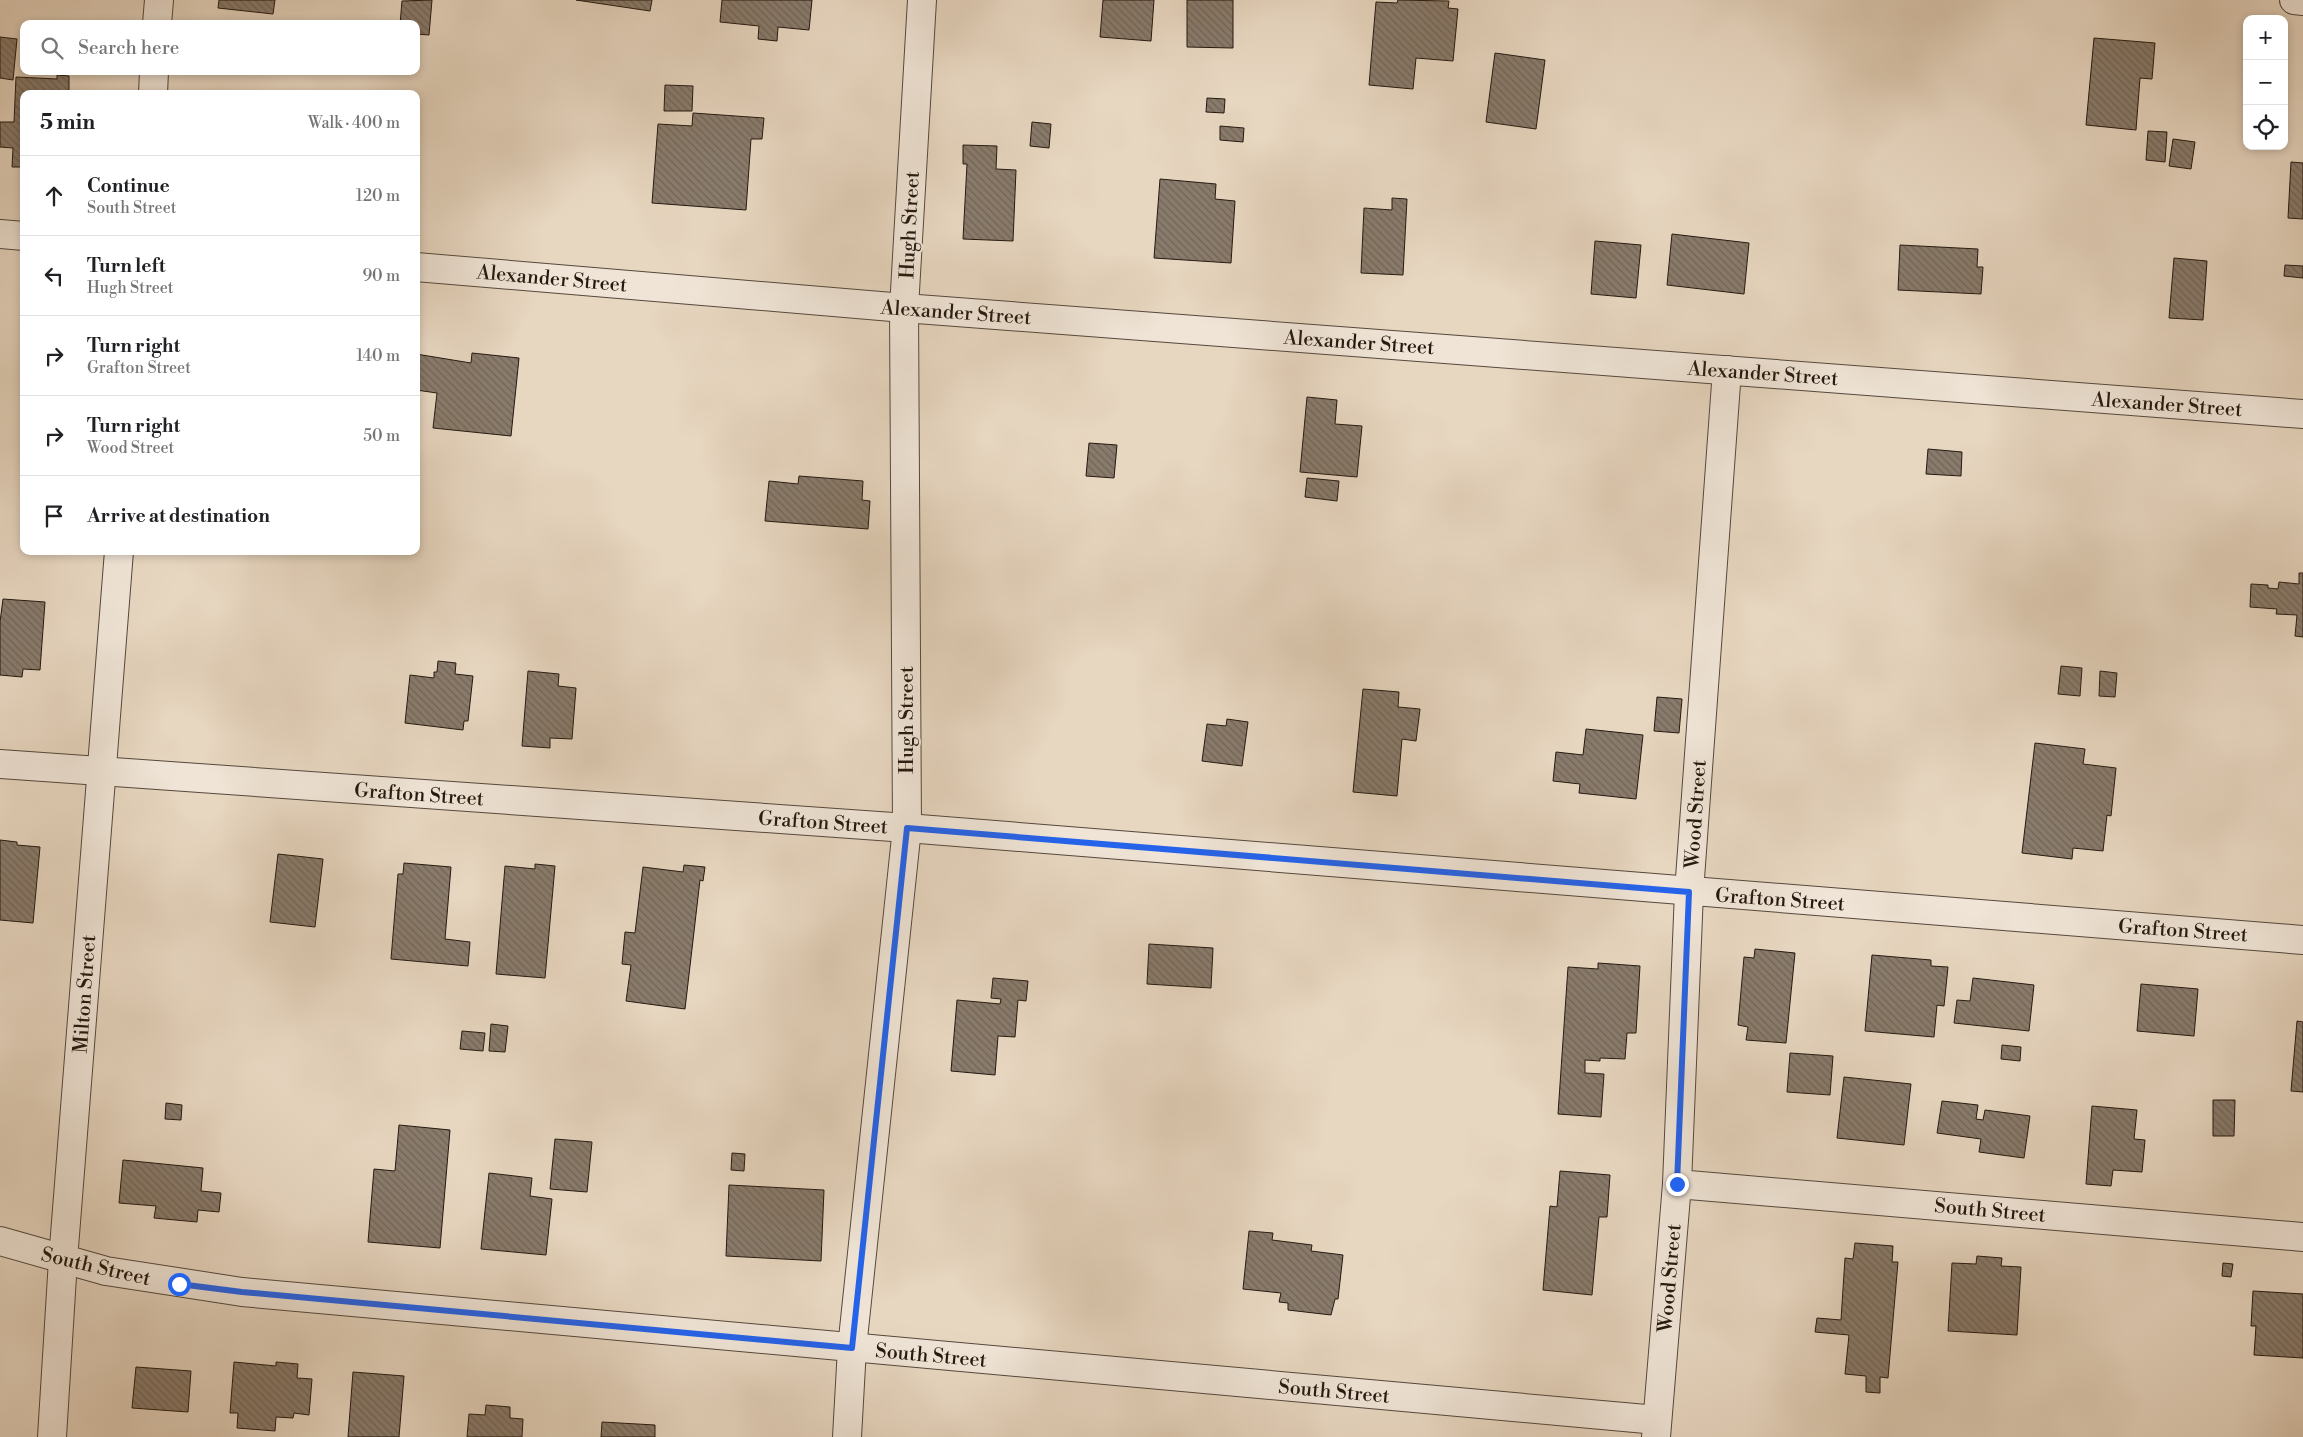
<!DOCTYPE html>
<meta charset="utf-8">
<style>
:root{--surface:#fff;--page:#f6f6f6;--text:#202124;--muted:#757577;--line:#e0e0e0}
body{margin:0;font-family:"Libre Bodoni",serif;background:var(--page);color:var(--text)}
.controls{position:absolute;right:15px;top:15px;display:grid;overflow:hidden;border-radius:10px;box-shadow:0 2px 8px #0003}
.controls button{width:45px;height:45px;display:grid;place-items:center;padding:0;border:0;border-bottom:1px solid var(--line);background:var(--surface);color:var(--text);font:25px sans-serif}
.stop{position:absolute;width:15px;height:15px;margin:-11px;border:4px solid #2563eb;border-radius:50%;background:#fff}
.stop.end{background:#2563eb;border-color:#fff;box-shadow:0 1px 5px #0008}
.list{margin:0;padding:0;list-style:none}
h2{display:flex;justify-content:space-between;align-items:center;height:65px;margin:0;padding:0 20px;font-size:21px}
h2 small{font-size:16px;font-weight:400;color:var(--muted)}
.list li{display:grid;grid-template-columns:32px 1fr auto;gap:15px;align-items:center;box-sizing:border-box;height:80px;padding:0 20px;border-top:1px solid var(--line)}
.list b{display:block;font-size:19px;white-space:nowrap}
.list p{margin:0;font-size:16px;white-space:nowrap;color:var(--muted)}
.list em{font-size:16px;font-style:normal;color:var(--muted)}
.icon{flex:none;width:28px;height:28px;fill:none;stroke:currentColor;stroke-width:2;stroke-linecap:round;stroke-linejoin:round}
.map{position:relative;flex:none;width:2303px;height:1437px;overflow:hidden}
.search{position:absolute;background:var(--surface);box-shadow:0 2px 8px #0003;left:20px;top:20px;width:400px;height:55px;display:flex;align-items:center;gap:12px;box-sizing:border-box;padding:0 18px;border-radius:10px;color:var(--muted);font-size:19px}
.panel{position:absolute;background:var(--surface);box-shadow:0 2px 8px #0003;left:20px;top:90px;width:400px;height:465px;border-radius:10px}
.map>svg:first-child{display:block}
.building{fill:url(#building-back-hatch);stroke:#241910}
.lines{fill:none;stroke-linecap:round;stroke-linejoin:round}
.street-casing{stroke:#55483c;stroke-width:30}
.street{stroke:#efe4d6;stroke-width:28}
.route{stroke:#2563eb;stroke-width:6}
.labels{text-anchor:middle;stroke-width:4;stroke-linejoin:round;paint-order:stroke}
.street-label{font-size:20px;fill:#241910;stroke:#efe4d6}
</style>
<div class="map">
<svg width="2303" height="1437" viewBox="0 0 2303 1437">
<defs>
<pattern id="building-back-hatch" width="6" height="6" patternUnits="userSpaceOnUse" patternTransform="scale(1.25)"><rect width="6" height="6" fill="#897b6c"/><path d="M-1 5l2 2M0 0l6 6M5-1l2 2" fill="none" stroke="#706457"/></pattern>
</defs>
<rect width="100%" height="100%" fill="#e7d6c0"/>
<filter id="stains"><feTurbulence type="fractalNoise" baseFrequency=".004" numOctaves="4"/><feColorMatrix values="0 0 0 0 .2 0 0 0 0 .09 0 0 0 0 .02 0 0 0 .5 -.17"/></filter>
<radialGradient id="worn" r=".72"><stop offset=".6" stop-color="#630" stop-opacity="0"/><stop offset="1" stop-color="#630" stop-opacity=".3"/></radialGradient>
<!-- building -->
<g class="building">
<path d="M219,0H275L273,14L218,8Z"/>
<path d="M432,0L429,35L416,34V24H400L402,1Z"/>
<path d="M576,0H652L650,11Z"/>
<path d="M722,0H812L809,30L778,27L777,41L758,39L759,26L720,22Z"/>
<path d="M1103,0H1154L1151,41L1100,37Z"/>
<path d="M1187,0H1233V48L1187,47Z"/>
<path d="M1398,0L1449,1L1448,8L1458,9L1453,61L1416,58L1413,89L1369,85L1376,2L1397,3Z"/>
<path d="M0,37L17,39L13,80L0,78Z"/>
<path d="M2094,38L2155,43L2152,79L2140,78L2136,130L2086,125Z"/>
<path d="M1495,53L1545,60L1536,129L1486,122Z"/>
<path d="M57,75L69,76V94H24V167H12L13,148L0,147V122H14L16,77L57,79Z"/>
<path d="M665,85L693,86L692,111H664Z"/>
<path d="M1207,98L1225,99L1224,113L1206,112Z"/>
<path d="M693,113L764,118L762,139H751L746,210L652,203L658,124L692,126Z"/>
<path d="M1032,122L1051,124L1049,148L1030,146Z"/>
<path d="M1220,126L1244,128L1243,142L1220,140Z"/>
<path d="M2148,131L2167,132L2165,162L2146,160Z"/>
<path d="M2173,139L2195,142L2191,169L2169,166Z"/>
<path d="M963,145L997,146L996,169L1016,170L1013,241L963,239L967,164H963Z"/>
<path d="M2291,162L2303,163V219L2288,218Z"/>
<path d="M1160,179L1216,184L1215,199L1235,201L1231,263L1154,258Z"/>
<path d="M1392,198L1407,199L1403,275L1361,273L1364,208L1392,210Z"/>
<path d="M1672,234L1749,243L1744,294L1667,285Z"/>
<path d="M1595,241L1641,245L1636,298L1591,294Z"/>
<path d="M1900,245L1978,249L1977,267H1983L1981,294L1898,290Z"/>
<path d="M2174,258L2207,261L2203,320L2169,318Z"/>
<path d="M2285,265L2303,266V278L2284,276Z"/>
<path d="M472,353L519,358L511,436L433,428L437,393L416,390V354L471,363Z"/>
<path d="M1307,397L1337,400L1335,424L1362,426L1357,477L1300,472Z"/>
<path d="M1089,443L1117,445L1114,478L1086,476Z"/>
<path d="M1928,449L1962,452L1961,476L1926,474Z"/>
<path d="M799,476L863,481L862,500L870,501L868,529L765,521L769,481L798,484Z"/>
<path d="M1307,478L1339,481L1337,501L1305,497Z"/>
<path d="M2299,573H2303V637L2295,636L2297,615L2276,614L2277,609L2250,607L2251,584L2268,585V588L2278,589L2279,582L2299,584Z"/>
<path d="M3,599L45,602L40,670L23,669L22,677L0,675V622Z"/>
<path d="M438,661L456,663L455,674L473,676L468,721H464L463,730L405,723L410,675L434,678V672H437Z"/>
<path d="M2061,666L2082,668L2080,696L2058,694Z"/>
<path d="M528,671L559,674L558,686L576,688L572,739L550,738V748L522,746Z"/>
<path d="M2100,671L2117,673L2115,697L2099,696Z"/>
<path d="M1363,689L1399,692L1398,707L1420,709L1416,741L1402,739L1397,796L1353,792Z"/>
<path d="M1657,697L1682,699L1679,733L1654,731Z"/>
<path d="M1227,719L1248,722L1242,766L1202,761L1207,724L1226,726Z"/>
<path d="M1586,729L1643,735L1636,799L1579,793L1580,784L1553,781L1556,752L1583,755Z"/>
<path d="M2035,743L2085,749L2083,764L2116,768L2111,816L2107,815L2103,851L2073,848L2072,859L2022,853Z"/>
<path d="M0,840L17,842V845L40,847L33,923L0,920Z"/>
<path d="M278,854L323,859L315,927L270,922Z"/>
<path d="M404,863L451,867L445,939L470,942L468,966L391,959L398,874H403Z"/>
<path d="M535,864L555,866L545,978L496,974L505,866L535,869Z"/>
<path d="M684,865L705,867L703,881L700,880L685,1009L626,1001L631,965L622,964L625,932L635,933L643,867L683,872Z"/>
<path d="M1149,944L1213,948L1211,988L1147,984Z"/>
<path d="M1755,949L1795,953L1786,1043L1746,1040L1748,1027L1738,1025L1744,957L1754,958Z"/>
<path d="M1872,955L1931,960V966L1948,967L1944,1006L1937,1005L1934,1037L1865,1031Z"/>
<path d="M1598,963L1640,966L1636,1033H1627L1625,1059L1600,1058V1061L1585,1060V1073L1604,1074L1601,1117L1558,1114L1568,967L1598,969Z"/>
<path d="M993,978L1028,981L1026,1001L1018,1000L1015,1037L998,1036L995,1075L951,1071L957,1000L1000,1004L1001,999L991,998Z"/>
<path d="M1973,978L2034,985L2029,1031L1954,1023L1957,1000L1970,1001Z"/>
<path d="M2141,984L2198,989L2194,1036L2137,1031Z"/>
<path d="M2297,1021L2303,1022V1092L2291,1091Z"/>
<path d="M491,1024L508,1026L505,1052L489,1051Z"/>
<path d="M462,1031L485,1033L483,1051L460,1049Z"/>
<path d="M2002,1045L2021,1047L2020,1061L2001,1059Z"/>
<path d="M1790,1053L1833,1056L1830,1095L1787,1092Z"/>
<path d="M1844,1077L1911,1084L1904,1145L1837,1138Z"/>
<path d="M2213,1100H2235L2234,1136H2213Z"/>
<path d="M1942,1101L1978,1105L1976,1119L1983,1120L1985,1110L2030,1116L2024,1158L1979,1152L1981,1139L1937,1133Z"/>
<path d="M166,1103L182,1105L181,1120L165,1119Z"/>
<path d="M2092,1106L2137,1110L2134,1139L2145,1140L2142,1172L2113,1170L2111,1186L2086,1184Z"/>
<path d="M399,1125L450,1130L440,1248L368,1242L374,1169L395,1171Z"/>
<path d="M555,1139L592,1142L587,1192L550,1189Z"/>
<path d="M732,1153L745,1154L744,1171L731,1170Z"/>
<path d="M123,1160L203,1168L201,1191L221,1193L219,1212L198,1210L197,1222L154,1218L156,1206L119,1203Z"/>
<path d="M1560,1171L1610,1175L1607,1217H1599L1592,1295L1543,1290L1550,1206L1557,1207Z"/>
<path d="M489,1173L532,1178L530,1196L552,1199L546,1255L481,1249Z"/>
<path d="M729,1185L824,1190L821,1261L726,1256Z"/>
<path d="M1249,1231L1273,1233L1272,1240L1312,1245L1311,1251L1343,1255L1338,1299H1335L1331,1315L1288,1310V1303L1279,1302L1281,1293L1243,1289Z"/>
<path d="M1855,1243L1893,1246L1892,1262H1898L1888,1378L1880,1377V1393L1866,1392V1376L1845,1374L1849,1335L1815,1332L1817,1318L1841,1320L1845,1258L1853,1259Z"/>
<path d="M1977,1256L2002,1258L2001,1266L2021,1267L2017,1335L1948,1331L1952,1263L1976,1264Z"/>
<path d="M2223,1263L2233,1264L2231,1277L2222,1276Z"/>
<path d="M2253,1291L2303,1294V1358L2254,1355L2256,1326H2251Z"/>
<path d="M234,1362L276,1366V1362L298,1364L297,1378L312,1379L309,1415L294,1413L293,1418L276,1417L275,1431L237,1428L238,1413H230Z"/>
<path d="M136,1367L191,1371L188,1412L132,1408Z"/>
<path d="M353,1372L404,1376L399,1437H348Z"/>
<path d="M486,1405L510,1407V1418L523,1419L522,1437H467L469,1414L485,1415Z"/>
<path d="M602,1422L655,1425V1437H601Z"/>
</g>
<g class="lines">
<defs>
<g id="street">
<path d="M2294,0L2303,1"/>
<path d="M157,24L159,0"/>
<path d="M153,94L154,71"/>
<path d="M0,234L24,236"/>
<path d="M416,267L904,308L2303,414"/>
<path d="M0,764L907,828L2303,940"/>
<path d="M1677,1184L2303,1237"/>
<path d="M0,1241L106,1271L242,1292L1657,1420"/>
<path d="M52,1437L63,1260L119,551"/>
<path d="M847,1437L852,1348L907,828L904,308L922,0"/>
<path d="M1656,1437L1677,1184L1689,892L1727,370"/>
</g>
</defs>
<!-- street casing -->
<use href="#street" class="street-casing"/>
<!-- street -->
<use href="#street" class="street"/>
</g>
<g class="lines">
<!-- route -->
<path class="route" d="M179,1284L242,1292L852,1348L907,828L1689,892L1677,1184"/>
</g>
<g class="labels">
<!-- street labels -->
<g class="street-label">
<text transform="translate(909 225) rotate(-87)" y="7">Hugh Street</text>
<text transform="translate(552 278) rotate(5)" y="7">Alexander Street</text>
<text transform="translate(956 312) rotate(4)" y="7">Alexander Street</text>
<text transform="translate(1359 342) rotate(4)" y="7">Alexander Street</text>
<text transform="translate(1763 373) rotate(4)" y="7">Alexander Street</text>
<text transform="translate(2167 404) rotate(4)" y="7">Alexander Street</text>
<text transform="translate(906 720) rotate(-90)" y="7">Hugh Street</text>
<text transform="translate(419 794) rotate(4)" y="7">Grafton Street</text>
<text transform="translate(1695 814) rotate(-86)" y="7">Wood Street</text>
<text transform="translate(823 822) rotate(4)" y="7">Grafton Street</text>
<text transform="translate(1780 899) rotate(4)" y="7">Grafton Street</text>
<text transform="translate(2183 930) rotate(4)" y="7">Grafton Street</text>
<text transform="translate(84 994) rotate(-86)" y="7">Milton Street</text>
<text transform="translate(1990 1210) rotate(5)" y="7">South Street</text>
<text transform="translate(96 1266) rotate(13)" y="7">South Street</text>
<text transform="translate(1669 1278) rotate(-85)" y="7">Wood Street</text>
<text transform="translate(931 1355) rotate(5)" y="7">South Street</text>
<text transform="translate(1334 1391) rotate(5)" y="7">South Street</text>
</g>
</g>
<rect width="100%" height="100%" filter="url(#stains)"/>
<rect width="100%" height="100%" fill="url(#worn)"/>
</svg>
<div class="controls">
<button>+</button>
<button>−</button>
<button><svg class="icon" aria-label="locate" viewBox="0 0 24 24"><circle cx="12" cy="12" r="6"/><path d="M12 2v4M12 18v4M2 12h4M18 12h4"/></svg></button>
</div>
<div class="stop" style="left:179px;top:1284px"></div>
<div class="stop end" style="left:1677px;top:1184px"></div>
<div class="search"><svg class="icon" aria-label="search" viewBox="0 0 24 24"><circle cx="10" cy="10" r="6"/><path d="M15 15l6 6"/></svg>Search here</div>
<section class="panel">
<h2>5 min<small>Walk · 400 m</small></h2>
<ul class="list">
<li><svg class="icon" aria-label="ahead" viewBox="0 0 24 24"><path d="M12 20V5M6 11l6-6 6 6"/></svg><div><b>Continue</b><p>South Street</p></div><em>120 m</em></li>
<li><svg class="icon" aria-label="left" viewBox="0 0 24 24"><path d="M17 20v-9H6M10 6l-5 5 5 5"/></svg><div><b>Turn left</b><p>Hugh Street</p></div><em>90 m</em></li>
<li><svg class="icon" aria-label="right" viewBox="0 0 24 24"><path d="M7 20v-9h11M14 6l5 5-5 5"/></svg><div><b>Turn right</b><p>Grafton Street</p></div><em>140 m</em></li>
<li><svg class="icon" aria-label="right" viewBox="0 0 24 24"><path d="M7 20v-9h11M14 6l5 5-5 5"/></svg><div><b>Turn right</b><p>Wood Street</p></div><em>50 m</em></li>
<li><svg class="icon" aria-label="arrive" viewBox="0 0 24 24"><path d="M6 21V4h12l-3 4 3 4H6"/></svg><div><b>Arrive at destination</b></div></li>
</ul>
</section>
</div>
